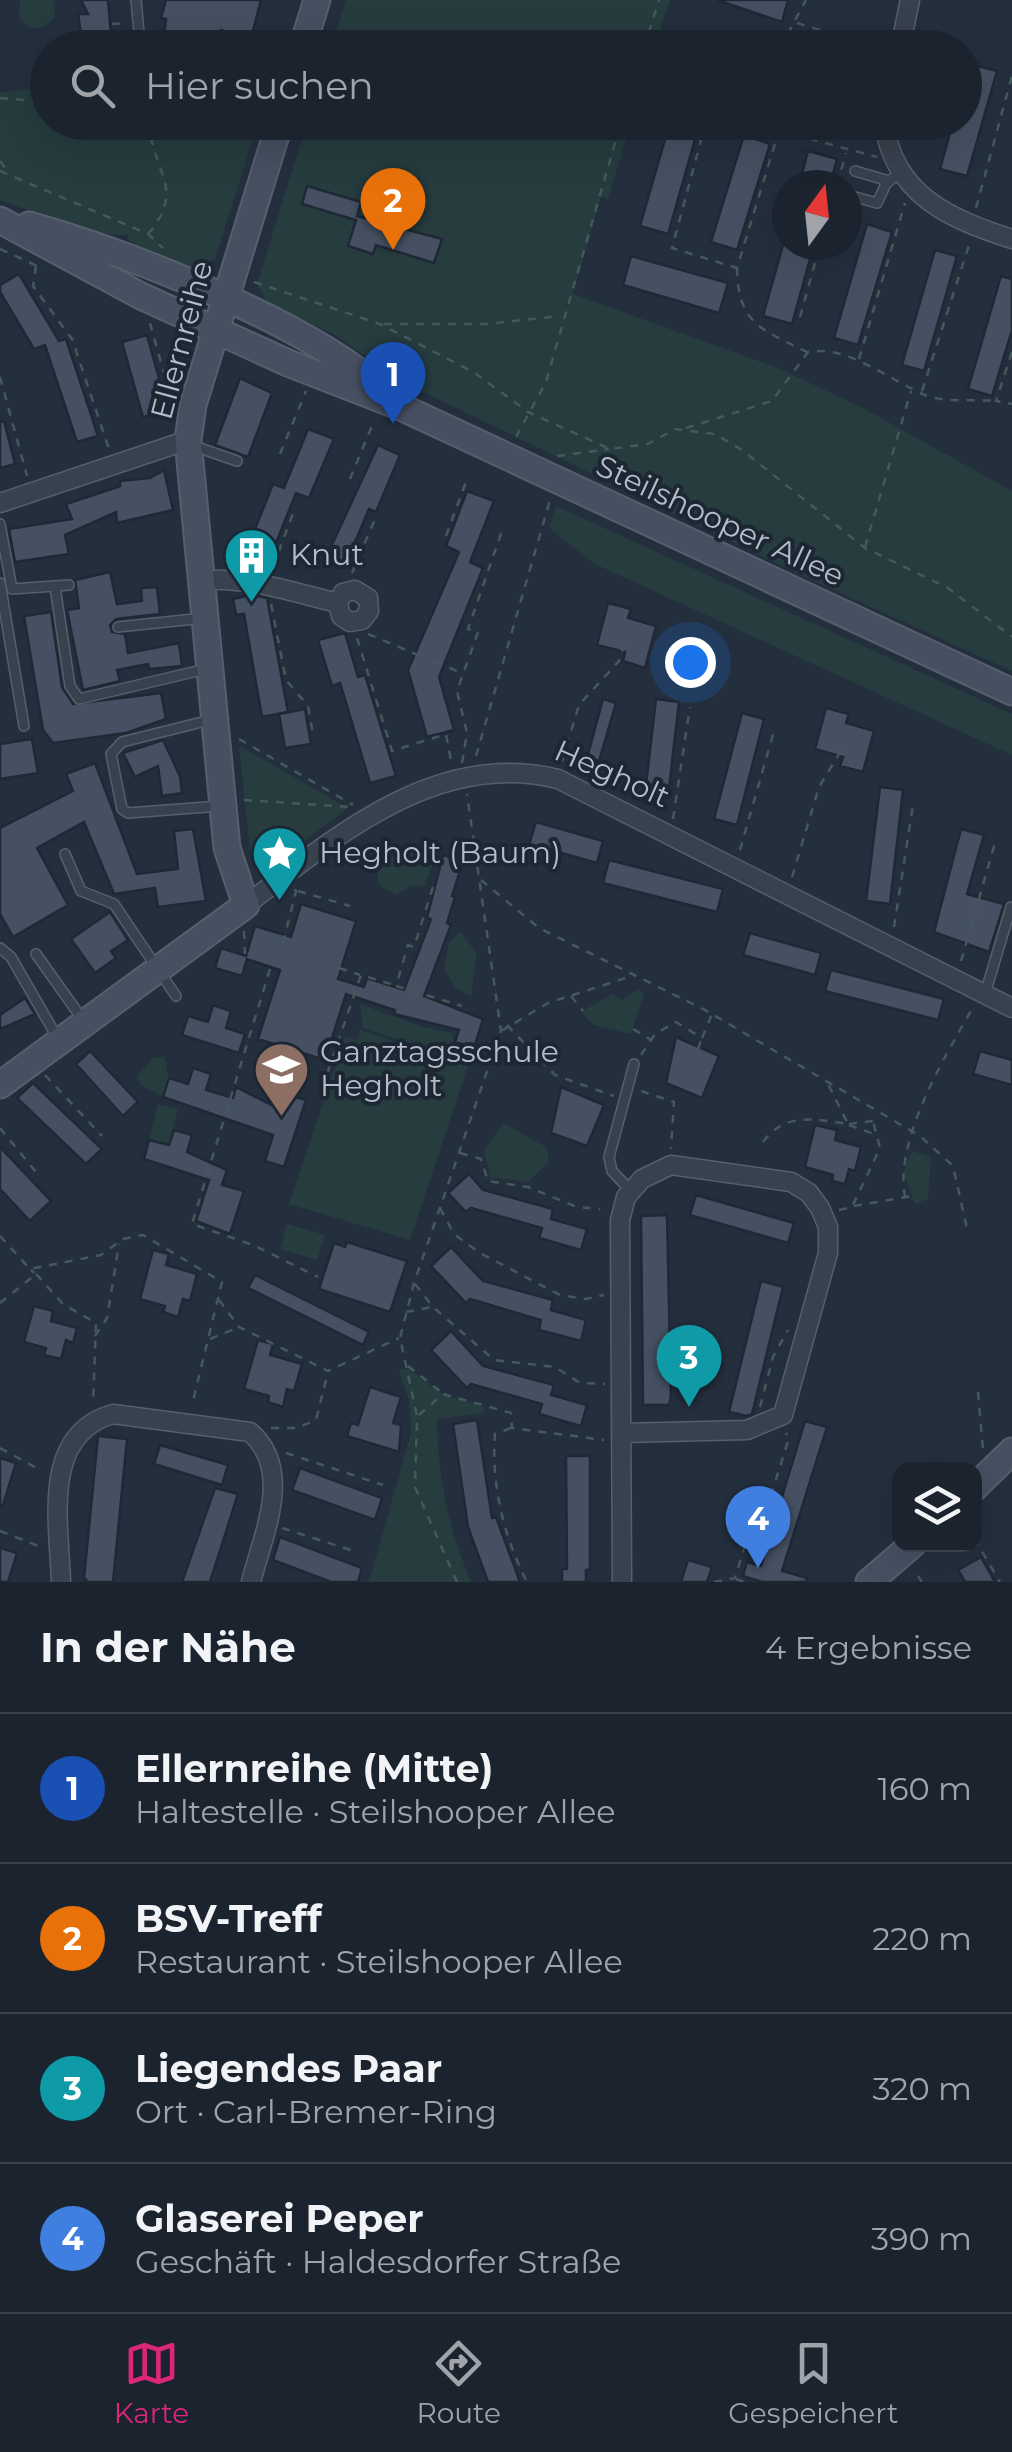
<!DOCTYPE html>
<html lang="de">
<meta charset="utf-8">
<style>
:root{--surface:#1b232e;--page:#242b36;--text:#f1f3f6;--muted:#a0a4aa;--line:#39404a;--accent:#db2777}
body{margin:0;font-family:Montserrat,sans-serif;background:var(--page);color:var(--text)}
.controls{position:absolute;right:30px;bottom:30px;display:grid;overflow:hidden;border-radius:20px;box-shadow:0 10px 40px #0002}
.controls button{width:90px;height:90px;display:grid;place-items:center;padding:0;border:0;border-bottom:2px solid var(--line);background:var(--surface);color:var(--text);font:50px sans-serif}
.compass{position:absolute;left:772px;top:170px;width:90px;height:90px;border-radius:50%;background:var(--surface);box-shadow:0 10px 40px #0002;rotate:15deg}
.you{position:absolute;left:690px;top:662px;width:35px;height:35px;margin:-25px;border:8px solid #fff;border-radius:50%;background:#1a73e8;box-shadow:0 0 0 15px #1a73e833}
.badge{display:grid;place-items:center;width:65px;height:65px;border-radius:50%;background:var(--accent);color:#fff;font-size:32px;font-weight:700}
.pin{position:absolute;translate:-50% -82px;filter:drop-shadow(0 2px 5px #0008)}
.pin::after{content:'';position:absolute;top:52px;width:35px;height:30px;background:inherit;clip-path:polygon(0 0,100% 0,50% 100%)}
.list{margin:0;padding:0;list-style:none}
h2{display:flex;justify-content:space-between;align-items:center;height:130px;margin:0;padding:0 40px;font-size:42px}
h2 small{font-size:32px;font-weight:400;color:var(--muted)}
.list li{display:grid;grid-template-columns:65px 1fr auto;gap:30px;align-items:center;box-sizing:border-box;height:150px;padding:0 40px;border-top:2px solid var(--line)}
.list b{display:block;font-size:38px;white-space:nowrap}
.list p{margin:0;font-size:32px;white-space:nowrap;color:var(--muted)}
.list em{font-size:32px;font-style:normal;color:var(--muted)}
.icon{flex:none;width:55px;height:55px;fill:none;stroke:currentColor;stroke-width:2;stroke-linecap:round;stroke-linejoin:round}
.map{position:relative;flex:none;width:1012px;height:1582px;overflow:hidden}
.search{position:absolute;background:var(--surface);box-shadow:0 10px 40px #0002;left:30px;right:30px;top:30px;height:110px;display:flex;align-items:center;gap:25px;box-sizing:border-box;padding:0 35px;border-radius:55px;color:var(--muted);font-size:38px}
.sheet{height:730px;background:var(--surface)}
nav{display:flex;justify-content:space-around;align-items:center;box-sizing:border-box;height:140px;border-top:2px solid var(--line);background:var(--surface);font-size:28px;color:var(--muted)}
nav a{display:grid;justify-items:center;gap:5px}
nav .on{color:var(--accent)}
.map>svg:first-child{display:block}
.green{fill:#263c3f}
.building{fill:#455162;stroke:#1f2835;stroke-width:2.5}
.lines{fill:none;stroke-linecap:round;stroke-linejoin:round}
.lane-casing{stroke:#565f6c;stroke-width:12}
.street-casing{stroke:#565f6c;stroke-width:21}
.secondary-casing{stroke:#565f6c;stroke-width:29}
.path{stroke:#44595c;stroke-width:2.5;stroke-dasharray:8 8;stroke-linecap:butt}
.lane{stroke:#38414e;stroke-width:9}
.street{stroke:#38414e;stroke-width:18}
.secondary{stroke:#465061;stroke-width:25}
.labels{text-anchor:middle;stroke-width:8;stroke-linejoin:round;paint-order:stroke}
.street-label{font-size:30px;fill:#b4bcc9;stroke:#1d2633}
.poi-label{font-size:30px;fill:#b4bcc9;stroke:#1d2633;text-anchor:start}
</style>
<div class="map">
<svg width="1012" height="1582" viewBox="0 0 1012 1582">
<rect width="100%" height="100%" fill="#242f3e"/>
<!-- green -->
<g class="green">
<path d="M20,0H53L55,16L45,27L30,28L19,17Z"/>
<path d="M346,0H670L655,47H331Z"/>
<path d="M47,86L48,122L258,123L215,259L183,272L128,240V235L88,233L0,200V93Z"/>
<path d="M307,123H631L608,199L601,197L573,294L778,368L863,408L1012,491V671L805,577L405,383L332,333L267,303L257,284Z"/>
<path d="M556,506L1012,714V755L595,564L549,528Z"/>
<path d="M239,746L348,808L272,865L250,850Z"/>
<path d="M429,848L437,851L425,886L412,885L396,895L380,886C368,850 411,856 429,848Z"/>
<path d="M460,931L477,954L471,996L456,988L444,969L449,943Z"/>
<path d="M639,989L644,993L631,1034L594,1025L581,1012L611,994L622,1000Z"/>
<path d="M360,1004L423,1027L453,1033V1045L471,1051L467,1062L363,1028Z"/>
<path d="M360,1030L468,1066L410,1240L289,1204L345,1037L357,1040Z"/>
<path d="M164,1057L169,1078L163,1097L141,1085L137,1077L152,1058Z"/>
<path d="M158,1104L178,1109L169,1145L149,1140Z"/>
<path d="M504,1123L546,1147L549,1162L528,1182L490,1177L484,1150Z"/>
<path d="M912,1151L931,1157L928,1199L915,1204L903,1173Z"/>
<path d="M287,1224L325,1235L317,1260L280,1249Z"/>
<path d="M409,1369L442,1394L484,1407V1413L437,1419C438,1478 448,1527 471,1582H369L411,1433L409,1401L399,1370Z"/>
</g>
<!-- building -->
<g class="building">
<path d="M81,0H108L112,45L83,47L78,14H88Z"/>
<path d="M166,0H261L251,38L221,30L216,47L191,41L189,48L163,45L166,19L161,18Z"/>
<path d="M717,0H788L782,22Z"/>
<path d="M800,33L840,44L839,48H796Z"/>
<path d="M970,64L997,71L967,176L940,169L953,122H964V82Z"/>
<path d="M670,122H700L668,234L640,226Z"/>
<path d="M744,135L770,144L737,250L711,242Z"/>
<path d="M808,151L837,159L830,185H799Z"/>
<path d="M307,186L361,202L357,216L442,239L434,263L376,245L373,254L348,246L356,220L302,204Z"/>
<path d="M867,224L892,232L858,345L834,338Z"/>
<path d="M783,245H814L792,324L763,316Z"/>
<path d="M935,250L957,256L924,371L902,365Z"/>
<path d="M631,256L728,283L719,313L623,285Z"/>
<path d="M19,274L59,341L66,339L98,436L77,442L45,345L34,349L0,292V285Z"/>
<path d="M1001,276L1012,279V330L992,396L968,389Z"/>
<path d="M147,335L168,411L143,417L122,342Z"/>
<path d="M240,378L272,393L248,457L215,445Z"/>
<path d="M4,421L15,464L0,468V422Z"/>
<path d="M308,429L334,439L309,498L296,493L270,558L247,549L273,484L284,488Z"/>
<path d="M378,445L400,455L376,512L369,509L344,568L325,560Z"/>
<path d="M164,470L173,510L117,523L116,512L65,535L69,554L15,562L9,529L72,519L66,504L120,486V481L150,478Z"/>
<path d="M467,491L494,501L470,562L483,568L439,677L454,730L427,737L408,670L459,552L446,546Z"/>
<path d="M110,572L117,604L142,601L141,588L157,587L160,614L116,619L110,625L112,632L125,634L128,653L179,643L182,666L149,669L148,664L117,670L120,681L83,690L67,610L79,608L75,580Z"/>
<path d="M251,595L267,598L288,712L262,717L244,614L236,615L233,599Z"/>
<path d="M608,603L631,609L628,618L656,626L645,668L623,661L625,652L597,645Z"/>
<path d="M51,612L62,687L73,704L161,693L166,719L126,733L53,743L43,730L24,616Z"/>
<path d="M345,633L358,677L365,675L396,776L370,783L340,683L332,686L318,640Z"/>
<path d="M603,699L616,703L599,761L587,758Z"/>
<path d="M656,699L679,702L668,797L645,793Z"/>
<path d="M826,708L849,714L846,723L874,731L863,772L840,766L843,757L815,749Z"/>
<path d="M305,709L311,744L285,748L279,714Z"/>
<path d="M742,713L764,719L737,825L714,819Z"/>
<path d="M32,739L38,773L0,779V744Z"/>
<path d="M163,740L180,776L182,793L162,796L158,766L135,777L123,753Z"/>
<path d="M95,763L137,874L178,869L174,831L193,829L206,901L158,907L155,888L114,894L84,822L37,848L68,905L13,937L0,914V828L73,791L66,774Z"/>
<path d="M880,787L903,790L890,904L866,901Z"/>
<path d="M536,822L603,841L597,863L529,844Z"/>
<path d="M961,829L984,835L967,894L1004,904L989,952L934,932Z"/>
<path d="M443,855L463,861L452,896L455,897L447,923L451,925L424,996L483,1019L474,1048L455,1042L459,1030L394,1014L395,1010L346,994L325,1060L258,1039L280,970L247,959L242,976L215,968L221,948L246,956L255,926L291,937L301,904L356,921L338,979L364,987L367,978L404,990L431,919L427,918Z"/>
<path d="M609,860L723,889L717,912L603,883Z"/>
<path d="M110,912L128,940L111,951L116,958L95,973L71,939Z"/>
<path d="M750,933L821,953L815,975L743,955Z"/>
<path d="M831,970L944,999L938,1020L825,991Z"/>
<path d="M25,998L35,1014L0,1029V1015Z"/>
<path d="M213,1005L231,1011L226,1028L245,1034L239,1053L182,1035L188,1016L208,1022Z"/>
<path d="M676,1037L719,1056L702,1098L666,1083Z"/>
<path d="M90,1051L138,1102L123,1116L76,1064Z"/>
<path d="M980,1051L1012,1060V1085L973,1074Z"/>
<path d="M193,1068L211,1074L206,1090L233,1098L236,1087L281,1110L286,1094L306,1100L284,1167L265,1161L273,1135L163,1097L169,1078L188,1084Z"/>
<path d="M33,1083L102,1149L86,1164L17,1098Z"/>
<path d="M561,1087L604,1105L587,1146L551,1133Z"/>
<path d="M815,1125L837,1130L835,1140L861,1147L855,1171L849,1169L845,1184L832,1181L833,1175L805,1167Z"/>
<path d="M174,1130L192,1135L187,1152L227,1170L222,1185L244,1191L230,1234L196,1221L209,1180L144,1159L149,1140L169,1145Z"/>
<path d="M0,1147L51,1201L30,1221L0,1189Z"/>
<path d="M469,1174L483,1190L553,1209L551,1219L587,1229L581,1250L539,1238L542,1228L471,1208L466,1212L448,1193Z"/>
<path d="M696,1195L794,1223L788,1243L690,1215Z"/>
<path d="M667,1215L671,1396L669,1405H643L641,1216Z"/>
<path d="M347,1242L407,1261L390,1312L319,1289L334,1243L345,1247Z"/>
<path d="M451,1247L483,1281L553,1300L551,1310L586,1320L581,1341L539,1330L541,1320L470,1299L466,1303L431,1266Z"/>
<path d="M153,1250L169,1254L166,1265L197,1274L190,1301L183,1299L178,1317L163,1312L165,1306L140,1299Z"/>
<path d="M255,1275L369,1332L363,1345L248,1288Z"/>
<path d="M761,1281L783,1287L752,1414L747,1416L729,1412Z"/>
<path d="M34,1306L53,1311L51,1321L77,1328L73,1343L66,1340L61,1359L44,1355L46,1348L24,1342Z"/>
<path d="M451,1331L483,1366L554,1385L551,1395L587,1405L581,1426L539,1414L542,1404L471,1384L467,1388L431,1350Z"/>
<path d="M258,1340L273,1344L270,1355L302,1364L294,1391L287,1389L283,1407L268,1402L269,1396L244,1389Z"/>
<path d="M370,1387L401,1397L393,1423L401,1425L399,1452L347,1436L351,1423L358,1425Z"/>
<path d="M477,1420L492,1518L496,1517L520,1582H488L468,1527L453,1424Z"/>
<path d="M805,1421L827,1427L782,1571L807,1578L806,1582H762L743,1576L747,1562L761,1566Z"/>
<path d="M98,1436L127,1439L113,1582H88L84,1578Z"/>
<path d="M160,1445L228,1465L222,1485L154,1464Z"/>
<path d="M566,1456H590V1570H586V1582H562V1569H567Z"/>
<path d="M0,1458L16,1463L3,1505H0Z"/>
<path d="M300,1468L382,1498L375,1520L292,1490Z"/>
<path d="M215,1488L238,1494L210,1582H182Z"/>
<path d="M280,1537L362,1568L358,1582H331L273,1560Z"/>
<path d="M0,1548L17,1553L8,1582H0Z"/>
<path d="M981,1557L995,1582H965L958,1570Z"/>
<path d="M688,1560L712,1567L707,1582H681Z"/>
</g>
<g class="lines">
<defs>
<g id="lane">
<path d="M136,0L139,32"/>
<path d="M936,48L939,39"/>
<path d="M868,122L883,125"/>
<path d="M855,171L889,181"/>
<path d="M848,195L877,203L886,184L900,172"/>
<path d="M191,445L237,461"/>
<path d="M0,524L12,589L69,585"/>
<path d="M0,583L24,726"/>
<path d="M55,587L70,686L79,699L206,669"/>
<path d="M118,627L204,618"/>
<path d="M210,720L122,742L111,754L122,809L128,813L220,806"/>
<path d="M65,854L81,891L114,904L176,996"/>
<path d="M0,948L11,957L57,1037"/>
<path d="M36,954L83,1020"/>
<path d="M985,994L1011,907"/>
<path d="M631,1191L612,1171L609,1157L634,1064"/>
</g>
<g id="street">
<path d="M900,48L910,0"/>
<path d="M884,122C893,195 950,219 1012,239"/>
<path d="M0,503L188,440"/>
<path d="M201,580C250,577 291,592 338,603L341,616L350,622L362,620L369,611L368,598L355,590L343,593L338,603"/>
<path d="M246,905C336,836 438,749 558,779L1012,1008"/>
<path d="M621,1433L747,1430L783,1415L828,1253V1227L820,1208L809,1193L791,1182L671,1165L642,1179L626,1197L620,1220L622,1582"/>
<path d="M61,1582C59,1522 41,1434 113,1414L250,1432C294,1470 263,1534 251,1582"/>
</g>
<g id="secondary">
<path d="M302,48L317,0"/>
<path d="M0,220L141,296L288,363L401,407L1012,692"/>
<path d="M29,225C129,253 308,323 384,392"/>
<path d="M0,1085L246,905L227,848L188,440L193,405L280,122"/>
<path d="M974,1488L1012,1451"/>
<path d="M869,1582L913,1544"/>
</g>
</defs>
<!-- lane casing -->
<use href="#lane" class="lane-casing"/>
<!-- street casing -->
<use href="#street" class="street-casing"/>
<!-- secondary casing -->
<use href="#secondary" class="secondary-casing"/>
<!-- path -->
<g class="path">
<path d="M797,23L879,48"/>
<path d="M112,24L126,23"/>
<path d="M694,46L698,48"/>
<path d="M644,48L659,0"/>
<path d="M780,48L806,0"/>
<path d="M0,98L48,102"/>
<path d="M706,122L672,248L737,268L778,134"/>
<path d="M748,122L877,157"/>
<path d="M0,161L9,173"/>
<path d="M0,171L148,234L163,248"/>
<path d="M837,185L846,153"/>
<path d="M976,208L1012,76"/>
<path d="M148,234C187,188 152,173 149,122"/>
<path d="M0,249L44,269"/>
<path d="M36,266L33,286L72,339L109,449"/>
<path d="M737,268C738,324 761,329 807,352"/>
<path d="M254,282L380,324L475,373L528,412L610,449L648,444L675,429L715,434L742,450L865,548L948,588L1012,637"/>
<path d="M800,317L820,245"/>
<path d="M150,323L172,402"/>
<path d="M384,324H486L560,316"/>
<path d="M1012,352L996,401L1012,404"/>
<path d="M859,359L905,203"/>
<path d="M0,377L27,476"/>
<path d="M922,391L970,242"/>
<path d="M686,428L772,401L808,352C846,344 891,381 925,395C944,403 975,399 996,401"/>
<path d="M516,437L546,382L621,122"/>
<path d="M280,454L306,391"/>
<path d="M557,456L609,449"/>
<path d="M350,479L374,421"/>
<path d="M446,536L467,479"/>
<path d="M865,547L911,391"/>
<path d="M273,567L295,508"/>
<path d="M352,573L375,519"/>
<path d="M271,604L286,680L308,706L313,734"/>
<path d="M368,634L418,655"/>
<path d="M357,638L392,751L446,734L452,766"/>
<path d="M435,661L461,673"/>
<path d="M239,739L353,805"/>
<path d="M476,756L550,500"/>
<path d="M562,761L579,705L619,661L624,645"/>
<path d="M462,763L467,733L457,691L478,632L468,629L503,528"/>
<path d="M244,800L351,807"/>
<path d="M673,819L690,707"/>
<path d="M740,850L774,731"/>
<path d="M792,877L819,787L842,749"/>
<path d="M481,880L539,928L705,1010L920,1136L953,1166L968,1233"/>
<path d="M433,887L414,947L408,945L396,986L462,1006"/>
<path d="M298,891L350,906"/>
<path d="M894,927L913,805"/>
<path d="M244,931L245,954"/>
<path d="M283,943L296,891L293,888"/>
<path d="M961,961L995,843"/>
<path d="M339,968L360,975"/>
<path d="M270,969L192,1224L253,1245L318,1277"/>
<path d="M571,996L583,1011"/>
<path d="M507,1025L555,1075L614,1096"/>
<path d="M633,1029L651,1040"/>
<path d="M501,1031L548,1003L635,975"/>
<path d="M698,1049L701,1040"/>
<path d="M641,1055L655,1034L676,1022L702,1038L712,1014"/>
<path d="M327,1074L361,975L394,985"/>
<path d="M45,1075L102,1136"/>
<path d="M641,1091L674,1102L671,1149"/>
<path d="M849,1124L873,1121L878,1116"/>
<path d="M849,1125L874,1134"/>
<path d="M0,1128L40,1177"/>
<path d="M763,1142C785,1112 814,1119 848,1124L828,1084"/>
<path d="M460,1153L481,1159L488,1181L528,1187L577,1207L600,1209"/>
<path d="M905,1197C894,1141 944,1058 972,1009"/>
<path d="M854,1206L912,1196"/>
<path d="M440,1208L454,1234L480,1253L560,1295L586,1299L604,1295"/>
<path d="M839,1210L852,1207L880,1148L873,1121"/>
<path d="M0,1236L30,1269L101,1255L123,1239L143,1235L222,1282L192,1405"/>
<path d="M36,1274L63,1304L96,1323L93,1404"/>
<path d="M415,1284L433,1307L494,1360L555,1367L580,1383L605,1384"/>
<path d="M219,1300L239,1327L328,1371L399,1338"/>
<path d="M0,1303L36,1274L31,1270"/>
<path d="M406,1312L432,1307"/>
<path d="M95,1336L107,1318L119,1244"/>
<path d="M210,1339L239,1327"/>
<path d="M408,1366L441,1392"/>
<path d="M978,1392L983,1449"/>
<path d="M760,1407L773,1357L788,1330"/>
<path d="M419,1415L443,1394L511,1413L512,1428L604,1440"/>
<path d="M271,1428H297L316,1420L328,1372"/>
<path d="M511,1428L495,1434C491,1485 504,1537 527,1582"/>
<path d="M0,1448L42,1471"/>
<path d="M286,1453L383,1485"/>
<path d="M282,1528L357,1552"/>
<path d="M0,1531L41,1547"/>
<path d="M974,1538L1000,1582"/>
<path d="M918,1576L922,1582"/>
<path d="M736,1579L744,1582"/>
<path d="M457,1582L415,1487L417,1416L400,1338L414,1283L501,1031L467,794"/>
<path d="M714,1582L735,1578L747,1539L768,1505L789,1438L786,1433"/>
</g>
<!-- lane -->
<use href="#lane" class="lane"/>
<!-- street -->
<use href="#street" class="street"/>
<!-- secondary -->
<use href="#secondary" class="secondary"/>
</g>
<!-- icons -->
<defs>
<symbol id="building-pin" viewBox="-11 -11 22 30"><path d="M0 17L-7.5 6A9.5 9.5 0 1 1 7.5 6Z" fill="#0f9aa8" stroke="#1d2633"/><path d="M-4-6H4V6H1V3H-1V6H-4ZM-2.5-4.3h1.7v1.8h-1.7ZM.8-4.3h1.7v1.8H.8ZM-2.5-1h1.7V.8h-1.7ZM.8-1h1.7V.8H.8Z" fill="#fff"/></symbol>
<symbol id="sight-pin" viewBox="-11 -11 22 30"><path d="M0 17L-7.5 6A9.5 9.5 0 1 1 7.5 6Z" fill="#0f9aa8" stroke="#1d2633"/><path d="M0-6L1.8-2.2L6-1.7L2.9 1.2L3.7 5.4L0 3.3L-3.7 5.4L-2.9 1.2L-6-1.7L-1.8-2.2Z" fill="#fff"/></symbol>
<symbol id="school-pin" viewBox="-11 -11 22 30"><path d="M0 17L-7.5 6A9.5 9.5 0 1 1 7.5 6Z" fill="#8d6e63" stroke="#1d2633"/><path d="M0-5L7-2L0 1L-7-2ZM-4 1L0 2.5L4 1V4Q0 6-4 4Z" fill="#fff"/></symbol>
</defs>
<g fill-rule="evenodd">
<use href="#building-pin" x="220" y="524" width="63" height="86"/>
<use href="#sight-pin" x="248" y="822" width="63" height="86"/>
<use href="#school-pin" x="250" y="1038" width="63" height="86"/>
</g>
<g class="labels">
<!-- street labels -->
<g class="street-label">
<text transform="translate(182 340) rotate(-75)" y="10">Ellernreihe</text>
<text transform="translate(720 521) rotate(25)" y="10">Steilshooper Allee</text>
<text transform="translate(612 774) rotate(24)" y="10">Hegholt</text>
</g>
<!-- poi labels -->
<g class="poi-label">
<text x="290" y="565">Knut</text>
<text x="319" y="863">Hegholt (Baum)</text>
<text x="320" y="1062">Ganztagsschule<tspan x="320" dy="34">Hegholt</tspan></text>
</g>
</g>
</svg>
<div class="controls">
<button><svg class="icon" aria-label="layers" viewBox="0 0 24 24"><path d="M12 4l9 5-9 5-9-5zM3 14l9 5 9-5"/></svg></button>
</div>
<svg class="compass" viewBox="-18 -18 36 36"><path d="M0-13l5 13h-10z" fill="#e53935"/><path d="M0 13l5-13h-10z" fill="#a0a4aa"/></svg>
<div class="you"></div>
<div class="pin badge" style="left:393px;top:424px;background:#1a4fb4">1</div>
<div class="pin badge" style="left:393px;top:250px;background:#e8710a">2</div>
<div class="pin badge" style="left:689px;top:1407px;background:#0f9aa8">3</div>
<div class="pin badge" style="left:758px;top:1568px;background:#3f7fe0">4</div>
<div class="search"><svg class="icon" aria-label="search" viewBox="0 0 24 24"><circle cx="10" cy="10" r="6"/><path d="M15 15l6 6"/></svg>Hier suchen</div>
</div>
<section class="sheet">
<h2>In der Nähe<small>4 Ergebnisse</small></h2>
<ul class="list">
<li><span class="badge" style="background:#1a4fb4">1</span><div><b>Ellernreihe (Mitte)</b><p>Haltestelle · Steilshooper Allee</p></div><em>160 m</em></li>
<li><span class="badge" style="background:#e8710a">2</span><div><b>BSV-Treff</b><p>Restaurant · Steilshooper Allee</p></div><em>220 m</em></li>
<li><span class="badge" style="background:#0f9aa8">3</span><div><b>Liegendes Paar</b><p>Ort · Carl-Bremer-Ring</p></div><em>320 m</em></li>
<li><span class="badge" style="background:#3f7fe0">4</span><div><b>Glaserei Peper</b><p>Geschäft · Haldesdorfer Straße</p></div><em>390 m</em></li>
</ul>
</section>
<nav>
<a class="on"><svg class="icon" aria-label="map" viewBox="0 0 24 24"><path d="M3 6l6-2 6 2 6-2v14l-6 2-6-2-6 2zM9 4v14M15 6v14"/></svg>Karte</a>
<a><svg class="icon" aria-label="directions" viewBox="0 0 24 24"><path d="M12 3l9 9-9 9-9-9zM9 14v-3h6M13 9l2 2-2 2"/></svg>Route</a>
<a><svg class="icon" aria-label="saved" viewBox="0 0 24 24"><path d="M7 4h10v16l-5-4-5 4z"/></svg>Gespeichert</a>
</nav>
